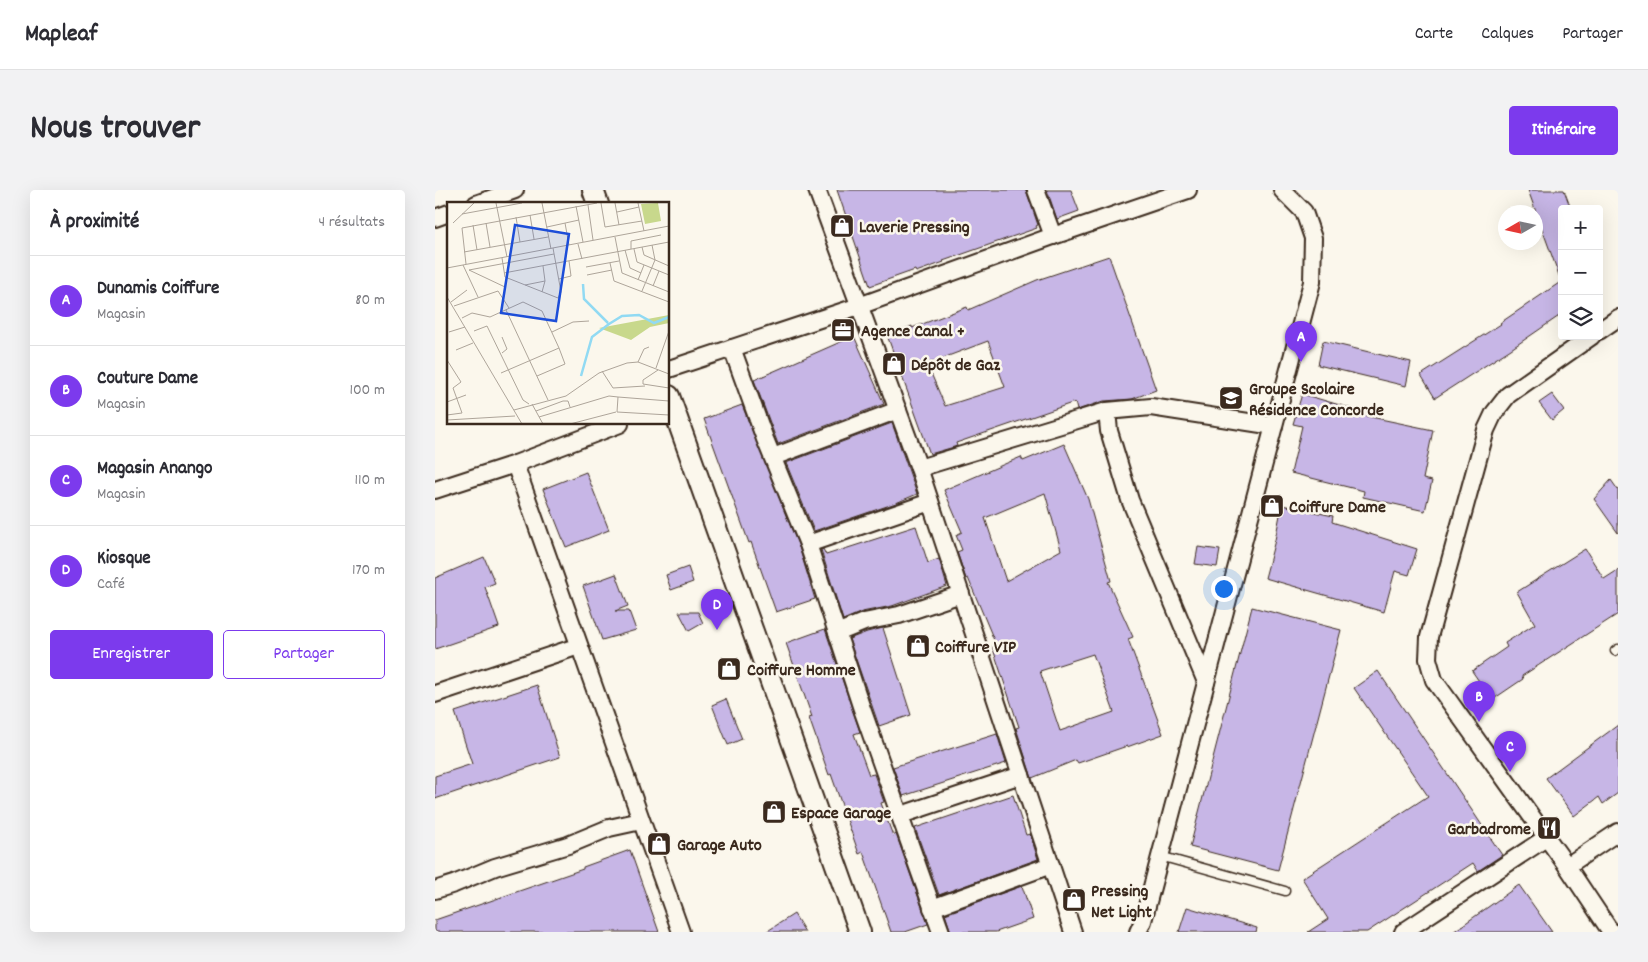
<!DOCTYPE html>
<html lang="fr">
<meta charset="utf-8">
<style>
:root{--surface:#fff;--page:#f2f2f3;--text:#2b2b33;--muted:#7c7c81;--line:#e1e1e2;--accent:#7c3aed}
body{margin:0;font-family:Dekko,sans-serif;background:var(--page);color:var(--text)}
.controls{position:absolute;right:15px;top:15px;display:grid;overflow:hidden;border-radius:5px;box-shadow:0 5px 20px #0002}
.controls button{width:45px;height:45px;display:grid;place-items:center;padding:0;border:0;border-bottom:1px solid var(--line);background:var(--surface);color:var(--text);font:25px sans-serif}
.compass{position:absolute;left:1063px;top:15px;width:45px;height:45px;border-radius:50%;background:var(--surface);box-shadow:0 5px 20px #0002;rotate:261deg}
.you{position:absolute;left:788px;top:398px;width:18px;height:18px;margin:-12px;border:4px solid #fff;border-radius:50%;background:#1a73e8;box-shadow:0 0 0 8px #1a73e833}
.badge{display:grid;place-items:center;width:32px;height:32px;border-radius:50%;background:var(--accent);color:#fff;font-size:16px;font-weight:700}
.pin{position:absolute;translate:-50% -41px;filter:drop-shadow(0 1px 2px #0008)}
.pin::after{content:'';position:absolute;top:26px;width:18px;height:15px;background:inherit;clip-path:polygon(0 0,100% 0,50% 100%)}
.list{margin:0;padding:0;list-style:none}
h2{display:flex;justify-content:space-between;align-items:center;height:65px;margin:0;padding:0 20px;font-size:21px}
h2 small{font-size:16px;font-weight:400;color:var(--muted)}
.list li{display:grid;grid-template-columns:32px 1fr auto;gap:15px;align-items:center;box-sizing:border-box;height:90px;padding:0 20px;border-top:1px solid var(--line)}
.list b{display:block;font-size:19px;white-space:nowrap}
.list p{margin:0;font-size:16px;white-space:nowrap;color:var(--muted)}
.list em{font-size:16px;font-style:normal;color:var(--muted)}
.actions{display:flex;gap:10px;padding:15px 20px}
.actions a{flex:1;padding:11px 0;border:1px solid var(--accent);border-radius:5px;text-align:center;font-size:18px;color:var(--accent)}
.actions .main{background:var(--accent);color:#fff}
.icon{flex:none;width:28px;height:28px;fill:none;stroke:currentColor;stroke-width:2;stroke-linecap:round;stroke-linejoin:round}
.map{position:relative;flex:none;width:1183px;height:742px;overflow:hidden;border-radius:5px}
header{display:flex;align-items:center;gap:30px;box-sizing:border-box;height:70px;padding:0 25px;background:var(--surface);border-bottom:1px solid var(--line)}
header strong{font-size:24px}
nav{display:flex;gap:28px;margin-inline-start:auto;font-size:18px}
.intro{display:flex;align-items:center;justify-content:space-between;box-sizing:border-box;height:120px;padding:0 30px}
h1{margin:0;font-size:35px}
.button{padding:12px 22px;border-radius:5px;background:var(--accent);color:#fff;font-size:18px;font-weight:700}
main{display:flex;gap:30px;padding:0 30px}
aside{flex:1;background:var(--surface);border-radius:5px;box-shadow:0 5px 20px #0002}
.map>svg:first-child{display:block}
.building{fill:#c7b6e6;stroke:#3b2a1e;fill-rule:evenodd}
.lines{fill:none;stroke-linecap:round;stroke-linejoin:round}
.service-casing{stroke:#3b2a1e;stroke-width:11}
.minor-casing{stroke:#3b2a1e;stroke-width:20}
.tertiary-casing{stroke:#3b2a1e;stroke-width:24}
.service{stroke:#fbf7ec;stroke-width:8}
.minor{stroke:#fbf7ec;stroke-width:16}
.tertiary{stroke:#fbf7ec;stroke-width:20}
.labels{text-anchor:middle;stroke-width:5;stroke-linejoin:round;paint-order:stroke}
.poi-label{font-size:18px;font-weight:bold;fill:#3b2a1e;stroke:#fbf7ec;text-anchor:start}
.inset-river{fill:none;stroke:#91daf3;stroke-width:2.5}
.inset-road{fill:none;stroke:#aea59a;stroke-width:1}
.view{fill:#1d4ed8;fill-opacity:0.15;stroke:#1d4ed8;stroke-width:2.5}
.inset-edge{fill:none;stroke:#3b2a1e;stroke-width:2.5}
</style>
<header>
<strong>Mapleaf</strong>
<nav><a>Carte</a><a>Calques</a><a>Partager</a></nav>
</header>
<div class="intro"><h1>Nous trouver</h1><a class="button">Itinéraire</a></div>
<main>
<aside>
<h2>À proximité<small>4 résultats</small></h2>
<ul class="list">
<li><span class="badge">A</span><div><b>Dunamis Coiffure</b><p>Magasin</p></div><em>80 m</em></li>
<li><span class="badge">B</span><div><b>Couture Dame</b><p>Magasin</p></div><em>100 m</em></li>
<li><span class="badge">C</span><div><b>Magasin Anango</b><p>Magasin</p></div><em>110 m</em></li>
<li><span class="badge">D</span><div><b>Kiosque</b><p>Café</p></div><em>170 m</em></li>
</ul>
<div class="actions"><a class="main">Enregistrer</a><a>Partager</a></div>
</aside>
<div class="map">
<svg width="1183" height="742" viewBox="0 0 1183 742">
<rect width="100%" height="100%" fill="#fbf7ec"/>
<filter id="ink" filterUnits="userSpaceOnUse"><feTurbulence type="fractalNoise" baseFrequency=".02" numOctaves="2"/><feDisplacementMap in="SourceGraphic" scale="10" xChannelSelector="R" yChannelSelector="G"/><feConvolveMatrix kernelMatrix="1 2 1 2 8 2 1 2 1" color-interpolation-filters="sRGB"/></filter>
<g filter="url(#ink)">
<!-- building -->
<g class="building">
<path d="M402,0H591L603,35L601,36L602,38L508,71L509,72L481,82L480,80L435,96Z"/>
<path d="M612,0H636L644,21L622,29Z"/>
<path d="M1093,0H1129L1136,19H1127V87L1125,88Z"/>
<path d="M674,66L721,200L697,209L669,211L642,220L640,212L521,253L522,256L519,257L495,264L452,145L477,136V138L532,117L533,120L602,90ZM553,151L570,197L510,216L492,174Z"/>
<path d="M1127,91V124L1076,159L1000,208L986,185L1066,134L1065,133Z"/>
<path d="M419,146L449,214L343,254L319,190Z"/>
<path d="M888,151L976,172L971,196L883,175Z"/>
<path d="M867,204L932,223L931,226L998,240L988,289L997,291L990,321L928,307L929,301L856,283L867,236L858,234Z"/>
<path d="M1117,204L1129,220L1117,230L1104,213Z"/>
<path d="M307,215L364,357L380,409L341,422L316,352L314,353L269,229Z"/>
<path d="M457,233L482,304L461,313L379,341L351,273Z"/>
<path d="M629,254L653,309L676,391L673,392L698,447L693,449L728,544L692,557V556L643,573L641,570L597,588L581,538L584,537L557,456L561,455L533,388L531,389L522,362L527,360L521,345L527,342L509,300L586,267L588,271ZM610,303L626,360L571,391L550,328ZM658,464L679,522L625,541L605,481Z"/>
<path d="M151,282L174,340L131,357L108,299Z"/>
<path d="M1176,290L1183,300V343L1159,309Z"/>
<path d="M847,315L898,326L897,332L982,359L974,385L960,381L949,422L830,388L840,350Z"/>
<path d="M481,336L493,373L504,369L512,396L457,416L427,422L408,430L386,360L388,359L391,365Z"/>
<path d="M763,357L785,360L782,377L760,374Z"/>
<path d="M1150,359L1169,389L1183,380V424L1087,486L1088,489L1057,510L1037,481L1072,457L1070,453L1100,434L1082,402Z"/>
<path d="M49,367L60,393L50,397L64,437L0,459V388Z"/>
<path d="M253,377L258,392L236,400L231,385Z"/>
<path d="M181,384L193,416L180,421H194L201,440L167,450L148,396Z"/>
<path d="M817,417L906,440L843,680L755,657Z"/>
<path d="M244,422H263L268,433L254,441Z"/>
<path d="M448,438L476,525L444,536L414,449L432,442Z"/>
<path d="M390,439L425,542L419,544L434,585L439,584L449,612L446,613L458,646L461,644L493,734L470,742H456L428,662L424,664L396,584L394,585L374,528L377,527L351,453Z"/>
<path d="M943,481L1067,665L1043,681L1038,673L932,742H873L893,729L867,688L993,606L919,498Z"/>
<path d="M102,495L125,567L0,609V586L37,574L20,522Z"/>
<path d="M291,509L307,549L293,555L277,515Z"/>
<path d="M1183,535V603L1168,614L1164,607L1139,626L1111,588Z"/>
<path d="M562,544L571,573L468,606L458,577Z"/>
<path d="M578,605L591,645L595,644L603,669L504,705L480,638Z"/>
<path d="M195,660L224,742H0V730L148,679V677Z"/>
<path d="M1084,695L1117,742H1018Z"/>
<path d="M587,696L598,729L561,742H516L510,724Z"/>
<path d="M752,717L822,738L821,742H744Z"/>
<path d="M359,724L370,742H331Z"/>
</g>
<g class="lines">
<defs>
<g id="service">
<path d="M1180,461L1183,459"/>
<path d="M725,666L850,701"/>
</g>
<g id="minor">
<path d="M382,0L484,278L638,742"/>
<path d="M601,0L618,46"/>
<path d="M41,14L80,0"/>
<path d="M0,28L14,23"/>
<path d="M1164,141L1183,128"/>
<path d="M1157,146L1073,205L1059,223L1051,240L994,447L993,469L999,490L1132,676L1176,742"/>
<path d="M297,158L330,249L373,354L426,516L506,742"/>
<path d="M234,179L424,116L618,46L753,0"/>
<path d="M338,267L463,220"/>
<path d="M80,274L246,742"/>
<path d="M484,278L672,221"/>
<path d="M0,300L80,274L185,234"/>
<path d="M373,354L495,312"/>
<path d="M402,443L429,432L464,425L526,404"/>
<path d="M771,492L695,310L674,241L672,221L716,217L839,236"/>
<path d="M0,504L144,456"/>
<path d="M466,625L586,585"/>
<path d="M1132,676L1183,642"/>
<path d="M0,700L19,694L60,677L133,655L174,638L206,631"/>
<path d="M497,718L616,675"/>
<path d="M703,742L708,731L877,92L878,48L869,22L847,0"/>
<path d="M968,742L1111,648"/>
</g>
<g id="tertiary">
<path d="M158,0L163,14"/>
<path d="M234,206L425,742"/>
</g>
</defs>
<!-- service casing -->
<use href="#service" class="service-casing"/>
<!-- minor casing -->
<use href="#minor" class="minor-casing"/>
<!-- tertiary casing -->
<use href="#tertiary" class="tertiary-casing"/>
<!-- service -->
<use href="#service" class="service"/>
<!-- minor -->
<use href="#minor" class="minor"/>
<!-- tertiary -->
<use href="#tertiary" class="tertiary"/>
</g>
</g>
<!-- icons -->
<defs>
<symbol id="shop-square" viewBox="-11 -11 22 22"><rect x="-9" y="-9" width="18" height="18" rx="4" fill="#3b2a1e" stroke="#fbf7ec"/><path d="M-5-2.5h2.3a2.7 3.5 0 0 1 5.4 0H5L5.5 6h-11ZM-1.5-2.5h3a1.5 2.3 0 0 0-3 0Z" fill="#fff"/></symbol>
<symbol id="office-square" viewBox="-11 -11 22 22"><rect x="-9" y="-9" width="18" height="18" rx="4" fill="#3b2a1e" stroke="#fbf7ec"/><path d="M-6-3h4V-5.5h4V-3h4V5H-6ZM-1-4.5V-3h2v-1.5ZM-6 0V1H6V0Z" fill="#fff"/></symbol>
<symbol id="school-square" viewBox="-11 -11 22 22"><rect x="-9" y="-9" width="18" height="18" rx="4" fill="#3b2a1e" stroke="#fbf7ec"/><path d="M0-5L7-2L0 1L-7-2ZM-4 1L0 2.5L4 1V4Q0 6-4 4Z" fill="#fff"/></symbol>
<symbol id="restaurant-square" viewBox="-11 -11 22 22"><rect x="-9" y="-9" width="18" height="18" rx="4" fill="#3b2a1e" stroke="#fbf7ec"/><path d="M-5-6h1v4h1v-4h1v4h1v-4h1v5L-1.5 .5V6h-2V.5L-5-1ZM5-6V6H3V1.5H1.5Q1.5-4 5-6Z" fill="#fff"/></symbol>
</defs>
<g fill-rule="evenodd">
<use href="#shop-square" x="393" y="22" width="28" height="28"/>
<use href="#office-square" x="394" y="126" width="28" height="28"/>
<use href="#shop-square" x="445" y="160" width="28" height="28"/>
<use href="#school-square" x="782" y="194" width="28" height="28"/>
<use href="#shop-square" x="823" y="302" width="28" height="28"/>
<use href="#shop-square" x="469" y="442" width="28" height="28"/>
<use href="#shop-square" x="280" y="465" width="28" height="28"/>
<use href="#shop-square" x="325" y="608" width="28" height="28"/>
<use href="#restaurant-square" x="1100" y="624" width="28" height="28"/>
<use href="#shop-square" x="210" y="640" width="28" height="28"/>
<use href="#shop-square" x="625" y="696" width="28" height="28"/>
</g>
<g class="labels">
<!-- poi labels -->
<g class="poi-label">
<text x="424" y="42">Laverie Pressing</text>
<text x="426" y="146">Agence Canal +</text>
<text x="476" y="180">Dépôt de Gaz</text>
<text x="814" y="204">Groupe Scolaire<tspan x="814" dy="21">Résidence Concorde</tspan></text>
<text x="854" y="322">Coiffure Dame</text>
<text x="500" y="462">Coiffure VIP</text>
<text x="312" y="485">Coiffure Homme</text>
<text x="356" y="628">Espace Garage</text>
<text x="1096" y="644" text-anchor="end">Garbadrome</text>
<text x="242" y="660">Garage Auto</text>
<text x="656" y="706">Pressing<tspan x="656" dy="21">Net Light</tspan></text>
</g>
</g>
<!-- overview -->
<g transform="translate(12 12)">
<rect width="222" height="222" fill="#fbf7ec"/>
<path d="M211,1L214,19L198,22L194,2ZM222,113V121L203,125L184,138L152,126Z" fill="#c8d88c"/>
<path class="inset-river" d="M136,82L137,97L161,121M134,174L145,135L162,122L175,114L192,113L207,121L222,115"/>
<path class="inset-road" d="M49,1L60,55M95,1L104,47M154,1L158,25L195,19M168,1L172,23M191,1L197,29M141,3L146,38M129,4L136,40M170,10L192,5M15,12L75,1M83,13L87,37M69,15L73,40M6,21L27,1M39,21L43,45M118,21L122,43M26,23L30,48M100,25L132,18M168,35L175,71L222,90M131,42L135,57M195,45L197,53L222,64M184,47V39L214,33M187,47L190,60L222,73M178,48L183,66L194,71M17,50L101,35M55,56L58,75L111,96L114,90L106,46M163,61L167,79L222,100M19,62L15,26L150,1M16,63L31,95M96,64L98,79M139,65L172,59M0,66L222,24M57,71L222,40M140,73L165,68M112,77L124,74L122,59M191,78L197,63M78,83L98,79L95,90M206,84L212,69M58,85L22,68L107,52M195,89L208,58L205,43M0,95L75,222M4,100L20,88M7,104L51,89L62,106M59,108L101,198M15,116L25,111L43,115L76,100L95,109L112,146L54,171M27,129L40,124L76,198L82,202M2,130L18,125M105,130L126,120L142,119M55,135L60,147L55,151M9,148L26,141M0,158L14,180L6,186L15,211L0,213M191,160L197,147L202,145M209,166L222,129M211,168L196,178V182L222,186M155,169L166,186L198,184M90,174L118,162L112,146M171,195L222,199M0,200L19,193M85,202L96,222M67,208L119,194L152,171L180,161L191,160L222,172M89,209L116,199H121L123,205M92,215L162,194L171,195L170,210L222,213M0,218L68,214M123,222L169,210"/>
<path class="view" d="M68,23L122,32L109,119L54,111Z"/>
<rect width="222" height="222" class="inset-edge"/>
</g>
</svg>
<div class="controls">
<button>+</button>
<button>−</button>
<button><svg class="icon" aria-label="layers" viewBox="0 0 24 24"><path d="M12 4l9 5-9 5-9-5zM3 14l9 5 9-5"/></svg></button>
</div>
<svg class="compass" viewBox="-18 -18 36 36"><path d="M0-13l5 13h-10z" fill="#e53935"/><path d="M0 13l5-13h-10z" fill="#7c7c81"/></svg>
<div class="you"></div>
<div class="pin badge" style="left:866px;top:172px">A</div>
<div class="pin badge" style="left:1044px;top:532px">B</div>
<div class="pin badge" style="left:1075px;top:582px">C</div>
<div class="pin badge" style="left:282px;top:440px">D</div>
</div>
</main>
